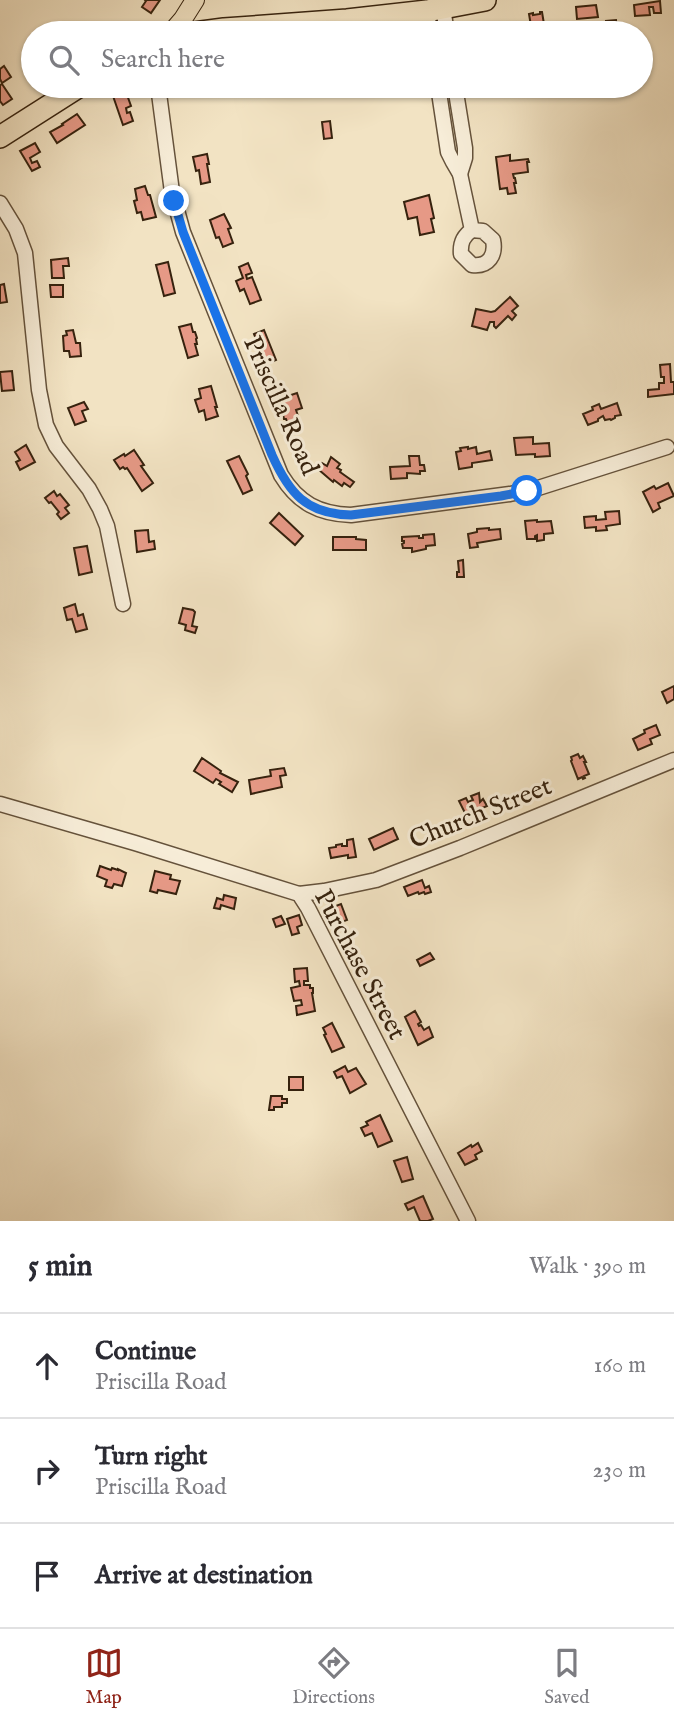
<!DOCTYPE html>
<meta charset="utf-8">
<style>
:root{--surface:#fff;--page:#f7f7f7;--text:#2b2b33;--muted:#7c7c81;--line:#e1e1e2;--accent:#8f2418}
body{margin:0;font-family:"IM FELL English",serif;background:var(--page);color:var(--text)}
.stop{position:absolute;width:21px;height:21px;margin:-16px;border:5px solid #1a73e8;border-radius:50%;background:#fff}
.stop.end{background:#1a73e8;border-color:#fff;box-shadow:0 2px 7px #0008}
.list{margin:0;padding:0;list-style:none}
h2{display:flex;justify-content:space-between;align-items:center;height:91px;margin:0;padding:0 28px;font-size:30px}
h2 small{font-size:23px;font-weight:400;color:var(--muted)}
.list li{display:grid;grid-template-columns:46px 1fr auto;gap:21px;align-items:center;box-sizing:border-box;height:105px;padding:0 28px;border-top:2px solid var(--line)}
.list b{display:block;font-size:26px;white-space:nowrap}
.list p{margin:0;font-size:23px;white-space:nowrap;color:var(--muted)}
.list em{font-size:23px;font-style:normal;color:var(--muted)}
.icon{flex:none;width:38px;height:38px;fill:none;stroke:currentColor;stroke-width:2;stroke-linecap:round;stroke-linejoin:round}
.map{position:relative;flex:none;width:674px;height:1221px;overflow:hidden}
.search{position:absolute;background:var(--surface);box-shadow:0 2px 5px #0004;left:21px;right:21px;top:21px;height:77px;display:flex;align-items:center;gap:18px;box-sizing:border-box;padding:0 24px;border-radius:38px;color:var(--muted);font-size:26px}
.sheet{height:406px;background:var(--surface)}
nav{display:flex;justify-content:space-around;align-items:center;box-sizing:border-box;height:98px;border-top:2px solid var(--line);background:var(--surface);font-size:19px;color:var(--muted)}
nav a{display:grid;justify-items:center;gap:4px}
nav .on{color:var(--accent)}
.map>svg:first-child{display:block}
.building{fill:#e69986;stroke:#36220e;stroke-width:2}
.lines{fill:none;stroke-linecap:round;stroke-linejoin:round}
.minor-casing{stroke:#65523b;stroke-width:17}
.major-casing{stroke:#36220e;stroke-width:20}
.highway-casing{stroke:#36220e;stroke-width:24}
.minor{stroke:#f7edd8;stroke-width:14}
.major{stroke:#f2e3c3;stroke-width:18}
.highway{stroke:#f2e3c3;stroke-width:21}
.route{stroke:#1a73e8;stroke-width:9}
.labels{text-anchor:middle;stroke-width:6;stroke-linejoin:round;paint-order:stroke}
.street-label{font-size:26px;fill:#36220e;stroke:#f7edd8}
</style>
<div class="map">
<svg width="674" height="1221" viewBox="0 0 674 1221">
<rect width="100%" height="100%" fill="#f2e3c3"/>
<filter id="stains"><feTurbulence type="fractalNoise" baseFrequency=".00286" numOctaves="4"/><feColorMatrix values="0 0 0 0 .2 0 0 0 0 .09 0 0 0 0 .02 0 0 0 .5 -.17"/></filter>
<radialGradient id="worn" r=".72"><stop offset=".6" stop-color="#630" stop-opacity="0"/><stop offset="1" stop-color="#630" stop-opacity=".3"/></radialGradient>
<!-- building -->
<g class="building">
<path d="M145,0H160L151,13L142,7L146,1Z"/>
<path d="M660,1L661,13H654L653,7H649L650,15L635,16L634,5Z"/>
<path d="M596,5L598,17L577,19L576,7Z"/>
<path d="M540,12H542L545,30L532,32L529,14L533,13V15L540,14Z"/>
<path d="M616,20L617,32H607L606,21Z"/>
<path d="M4,66L11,77L2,83L0,79V69Z"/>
<path d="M2,84L12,99L3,105L0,101V85Z"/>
<path d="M187,86H197L195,95L185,94Z"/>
<path d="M126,92L131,106L126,108L127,113L130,112L133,121L123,125L113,96Z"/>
<path d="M77,114L85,125L57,143L50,132L63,125L62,124Z"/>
<path d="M330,121L332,138L324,139L322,122Z"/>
<path d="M35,143L40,152L30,158L32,163L37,161L40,167L32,171L20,151Z"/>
<path d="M207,154L209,164H207L210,182L201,184L199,170L196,171L193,157Z"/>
<path d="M510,155V161L528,159L529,162H527L528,172L513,174L514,178H515L516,183H514L516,193L508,194L507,188L500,189L496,157Z"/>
<path d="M145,186L148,195H150L156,217L143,220L141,212L137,213L134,201L137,200L135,189Z"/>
<path d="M429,195L434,218L431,219L434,232L420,235L417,217L408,219L404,202Z"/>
<path d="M224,214L231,228L228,229L233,243L223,247L219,237L216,238L210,220Z"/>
<path d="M68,258L69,266H63L64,278H52L51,260Z"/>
<path d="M168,262L175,293L164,296L156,265Z"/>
<path d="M248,263L252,273L246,275L247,279L252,277L261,300L250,304L244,289L240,291L236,281L243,278L239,267Z"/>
<path d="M4,284L7,302L0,303V285Z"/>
<path d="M50,285H63V297H51Z"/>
<path d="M510,297L518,306L512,311L516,315L512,320L508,316L496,328L494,326V322H490L487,330L472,326L476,309L491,312L495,311Z"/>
<path d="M191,324L193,332H195L197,338L196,339L197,344H195L198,355L188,358L179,327Z"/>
<path d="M73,330L76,343H80L81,356L70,357L69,351H64L63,336L67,335L66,331Z"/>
<path d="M264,330L276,360L264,365L256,345L258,344L254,334Z"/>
<path d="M670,364L671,382H674V394L648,397V390L659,389V383H664V377H661L660,365Z"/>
<path d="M12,371L14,390L2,391L0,372Z"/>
<path d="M211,386L217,407H215L218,416L206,420L204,410L199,412L195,400L201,398L199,389Z"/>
<path d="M297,393L302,408L296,410L301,425L290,429L286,419H284L283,414L281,415L279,409L282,408L279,399Z"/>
<path d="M84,402L88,409L82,411L86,421L75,425L68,408Z"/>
<path d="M617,403L621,415L615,416V418L611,420L610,419L605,420L603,416L598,419V421L588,425L583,414L593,410L592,407L599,404L601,409Z"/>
<path d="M533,437V444L549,443L550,456L535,457V454L516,455L514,438Z"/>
<path d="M26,445L35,462L20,470L16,462L20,460L15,452Z"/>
<path d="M468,447V449L476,447L477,454L490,451L492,460L472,463V467L459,469L456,452L461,451L460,448Z"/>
<path d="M134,450L144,465L141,466L153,483L142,491L127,468L125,469L123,467L120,469L114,460L124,454L125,456Z"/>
<path d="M239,456L248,474L246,476L252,490L243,494L227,461Z"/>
<path d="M409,456H419L420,465H424L425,471H420V474L407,473V478L391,479L390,467L410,466Z"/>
<path d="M331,457L340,464L337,468L341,470L340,472L354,482L350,487L344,483L342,486L334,480L333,482L318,469L322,463L327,466Z"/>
<path d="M668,483L674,496L658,503L660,508L653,512L643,492L654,486L656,489Z"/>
<path d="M54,491L57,496L60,494L69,505L65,508L69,513L61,519L57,514L59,512L51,502L49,503L45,498Z"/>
<path d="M619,511L620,524L606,526L607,530L596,531V527L585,528L584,517L596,516V520L606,519L605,512Z"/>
<path d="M279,513L303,536L295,545L270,523Z"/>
<path d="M537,520V522L551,521L553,533L544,534V540L537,541V535L535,536V539H527L525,521Z"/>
<path d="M489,528V530L500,529L501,539L477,543L478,547L470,548L468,534L477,532V529Z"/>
<path d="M148,530L149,542L154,541L155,549L137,552L135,531Z"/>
<path d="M434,534L435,545L426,546V549L412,552V548H403L402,544L404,543V541H402V537L419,536V538H423V535Z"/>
<path d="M333,537H356V539L366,540V550H333Z"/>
<path d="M87,546L92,572L79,575L74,548Z"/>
<path d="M463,560L464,577H457V572H459L458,561Z"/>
<path d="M75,604L78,616L83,614L87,629L76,632L72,619L67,620L64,608Z"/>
<path d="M183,608L193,610L195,612L192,626L197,627L195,633L185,630L186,625L179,623Z"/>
<path d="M674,686V699L667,703L662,692Z"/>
<path d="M656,725L660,735L650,739L652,744L638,750L633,739L645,733L644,730Z"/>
<path d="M578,754L580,758L583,756L586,762H584L589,774L584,776L585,778L583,779L582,777L578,779L571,761L572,760L571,757Z"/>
<path d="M202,758L221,771L220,773L238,782L232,792L219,784L221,782L216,779L213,783L194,771Z"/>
<path d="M284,768L286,775L280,776L282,787L251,794L249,780L271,776L270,770Z"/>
<path d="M479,793L480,802L483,799L487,806L466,815L459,801L466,798L468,802L473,800L471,796Z"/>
<path d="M393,828L398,839L374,850L369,839Z"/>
<path d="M353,839L356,857L348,858V855L331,858L329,848L336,847V845L342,844V846H347V840Z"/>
<path d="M100,866L111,870L112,868L118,870V869L126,873L122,886L114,884L112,888L105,886L107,880L97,876Z"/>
<path d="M155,871L171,875L170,879L180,881L176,894L158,890L157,893L150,891Z"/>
<path d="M422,880L425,888L429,886L431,892L425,894L424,892L419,894L418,892L408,896L404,887Z"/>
<path d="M224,895L236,898L234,909L221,905L220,909L214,908L217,898L223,900Z"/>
<path d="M341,904L347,920L339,923L333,907Z"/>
<path d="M299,915L302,925L297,927L299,933L292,935L287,919Z"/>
<path d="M281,916L285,924L276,927L273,919Z"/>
<path d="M430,953L434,959L420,966L417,960Z"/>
<path d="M307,968L308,981H304V985H310V988H313V993H312L315,1011L297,1015L296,1006L302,1005L301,1000L294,1001L291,988L300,986L299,981L295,982L294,969Z"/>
<path d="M415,1011L421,1022L418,1024L419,1026L421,1025L424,1030L429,1027L433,1037L418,1045L405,1017Z"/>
<path d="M332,1023L344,1047L332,1052L324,1035L326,1034L323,1028Z"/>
<path d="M345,1066L348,1072L356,1068L366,1084L350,1093L342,1076L337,1078L334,1072Z"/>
<rect x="289" y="1077" width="14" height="13"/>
<path d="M271,1096H282V1099H287V1103H282V1107H274V1110H269Z"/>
<path d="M380,1115L392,1141L378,1147L372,1133L365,1136L361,1128L368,1125L366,1122Z"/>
<path d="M478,1143L482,1151L475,1155L477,1159L465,1165L458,1153L471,1145L472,1147Z"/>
<path d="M407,1157L413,1179L402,1182L394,1161Z"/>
<path d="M423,1196L433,1219L428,1221H420L414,1207L408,1210L405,1204Z"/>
</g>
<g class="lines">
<defs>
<g id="minor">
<path d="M443,8L447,33"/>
<path d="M427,11L430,33"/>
<path d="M158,86L172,192L183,232L281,475C298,503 319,514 351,515L510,494L535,489L667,447"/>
<path d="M438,86L448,152L453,162L460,174L472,230C463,236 460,243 461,254L472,265C489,267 496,255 493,240L483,231L472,230"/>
<path d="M455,86L465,148V158L460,174"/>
<path d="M0,203L16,229L25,253L39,390L46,425L56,446L89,489L100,509L107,526L123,604"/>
<path d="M0,804L135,843L299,894L308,908L468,1221"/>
<path d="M299,894L324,891L376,880L460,848L674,760"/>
</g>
<path id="major" d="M171,33L183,19L195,0"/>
<g id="highway">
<path d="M194,33L224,29L347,20L427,11L485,0"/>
<path d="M0,137L80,86"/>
</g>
</defs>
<!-- minor casing -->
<use href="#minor" class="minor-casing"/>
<!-- major casing -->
<use href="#major" class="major-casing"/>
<!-- highway casing -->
<use href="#highway" class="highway-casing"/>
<!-- minor -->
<use href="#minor" class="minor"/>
<!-- major -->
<use href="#major" class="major"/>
<!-- highway -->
<use href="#highway" class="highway"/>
</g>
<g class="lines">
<!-- route -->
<path class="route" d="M174,201L183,232L272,455C289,493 306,514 351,515L501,496L527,491"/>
</g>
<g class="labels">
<!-- street labels -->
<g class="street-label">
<text transform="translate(282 405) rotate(66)" y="9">Priscilla Road</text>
<text transform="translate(480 812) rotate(-22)" y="9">Church Street</text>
<text transform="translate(361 964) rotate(62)" y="9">Purchase Street</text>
</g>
</g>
<rect width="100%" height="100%" filter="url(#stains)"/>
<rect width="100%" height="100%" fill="url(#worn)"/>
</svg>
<div class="stop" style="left:527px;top:491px"></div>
<div class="stop end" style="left:174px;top:201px"></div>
<div class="search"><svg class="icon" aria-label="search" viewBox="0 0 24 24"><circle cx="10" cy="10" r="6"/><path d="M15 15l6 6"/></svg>Search here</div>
</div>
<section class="sheet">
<h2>5 min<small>Walk · 390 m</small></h2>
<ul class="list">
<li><svg class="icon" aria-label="ahead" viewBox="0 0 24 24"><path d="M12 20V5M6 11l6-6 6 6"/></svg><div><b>Continue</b><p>Priscilla Road</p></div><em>160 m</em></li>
<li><svg class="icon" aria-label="right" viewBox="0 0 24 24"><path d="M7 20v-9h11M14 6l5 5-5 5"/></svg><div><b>Turn right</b><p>Priscilla Road</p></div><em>230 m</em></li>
<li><svg class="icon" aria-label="arrive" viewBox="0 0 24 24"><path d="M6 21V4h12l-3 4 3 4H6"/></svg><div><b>Arrive at destination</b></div></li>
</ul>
</section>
<nav>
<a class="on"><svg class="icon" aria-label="map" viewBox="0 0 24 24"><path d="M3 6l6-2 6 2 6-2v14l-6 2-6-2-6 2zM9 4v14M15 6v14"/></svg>Map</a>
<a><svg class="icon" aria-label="directions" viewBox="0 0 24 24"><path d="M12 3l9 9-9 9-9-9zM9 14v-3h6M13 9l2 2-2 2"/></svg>Directions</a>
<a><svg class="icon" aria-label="saved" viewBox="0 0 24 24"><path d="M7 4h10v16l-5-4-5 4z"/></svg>Saved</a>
</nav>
